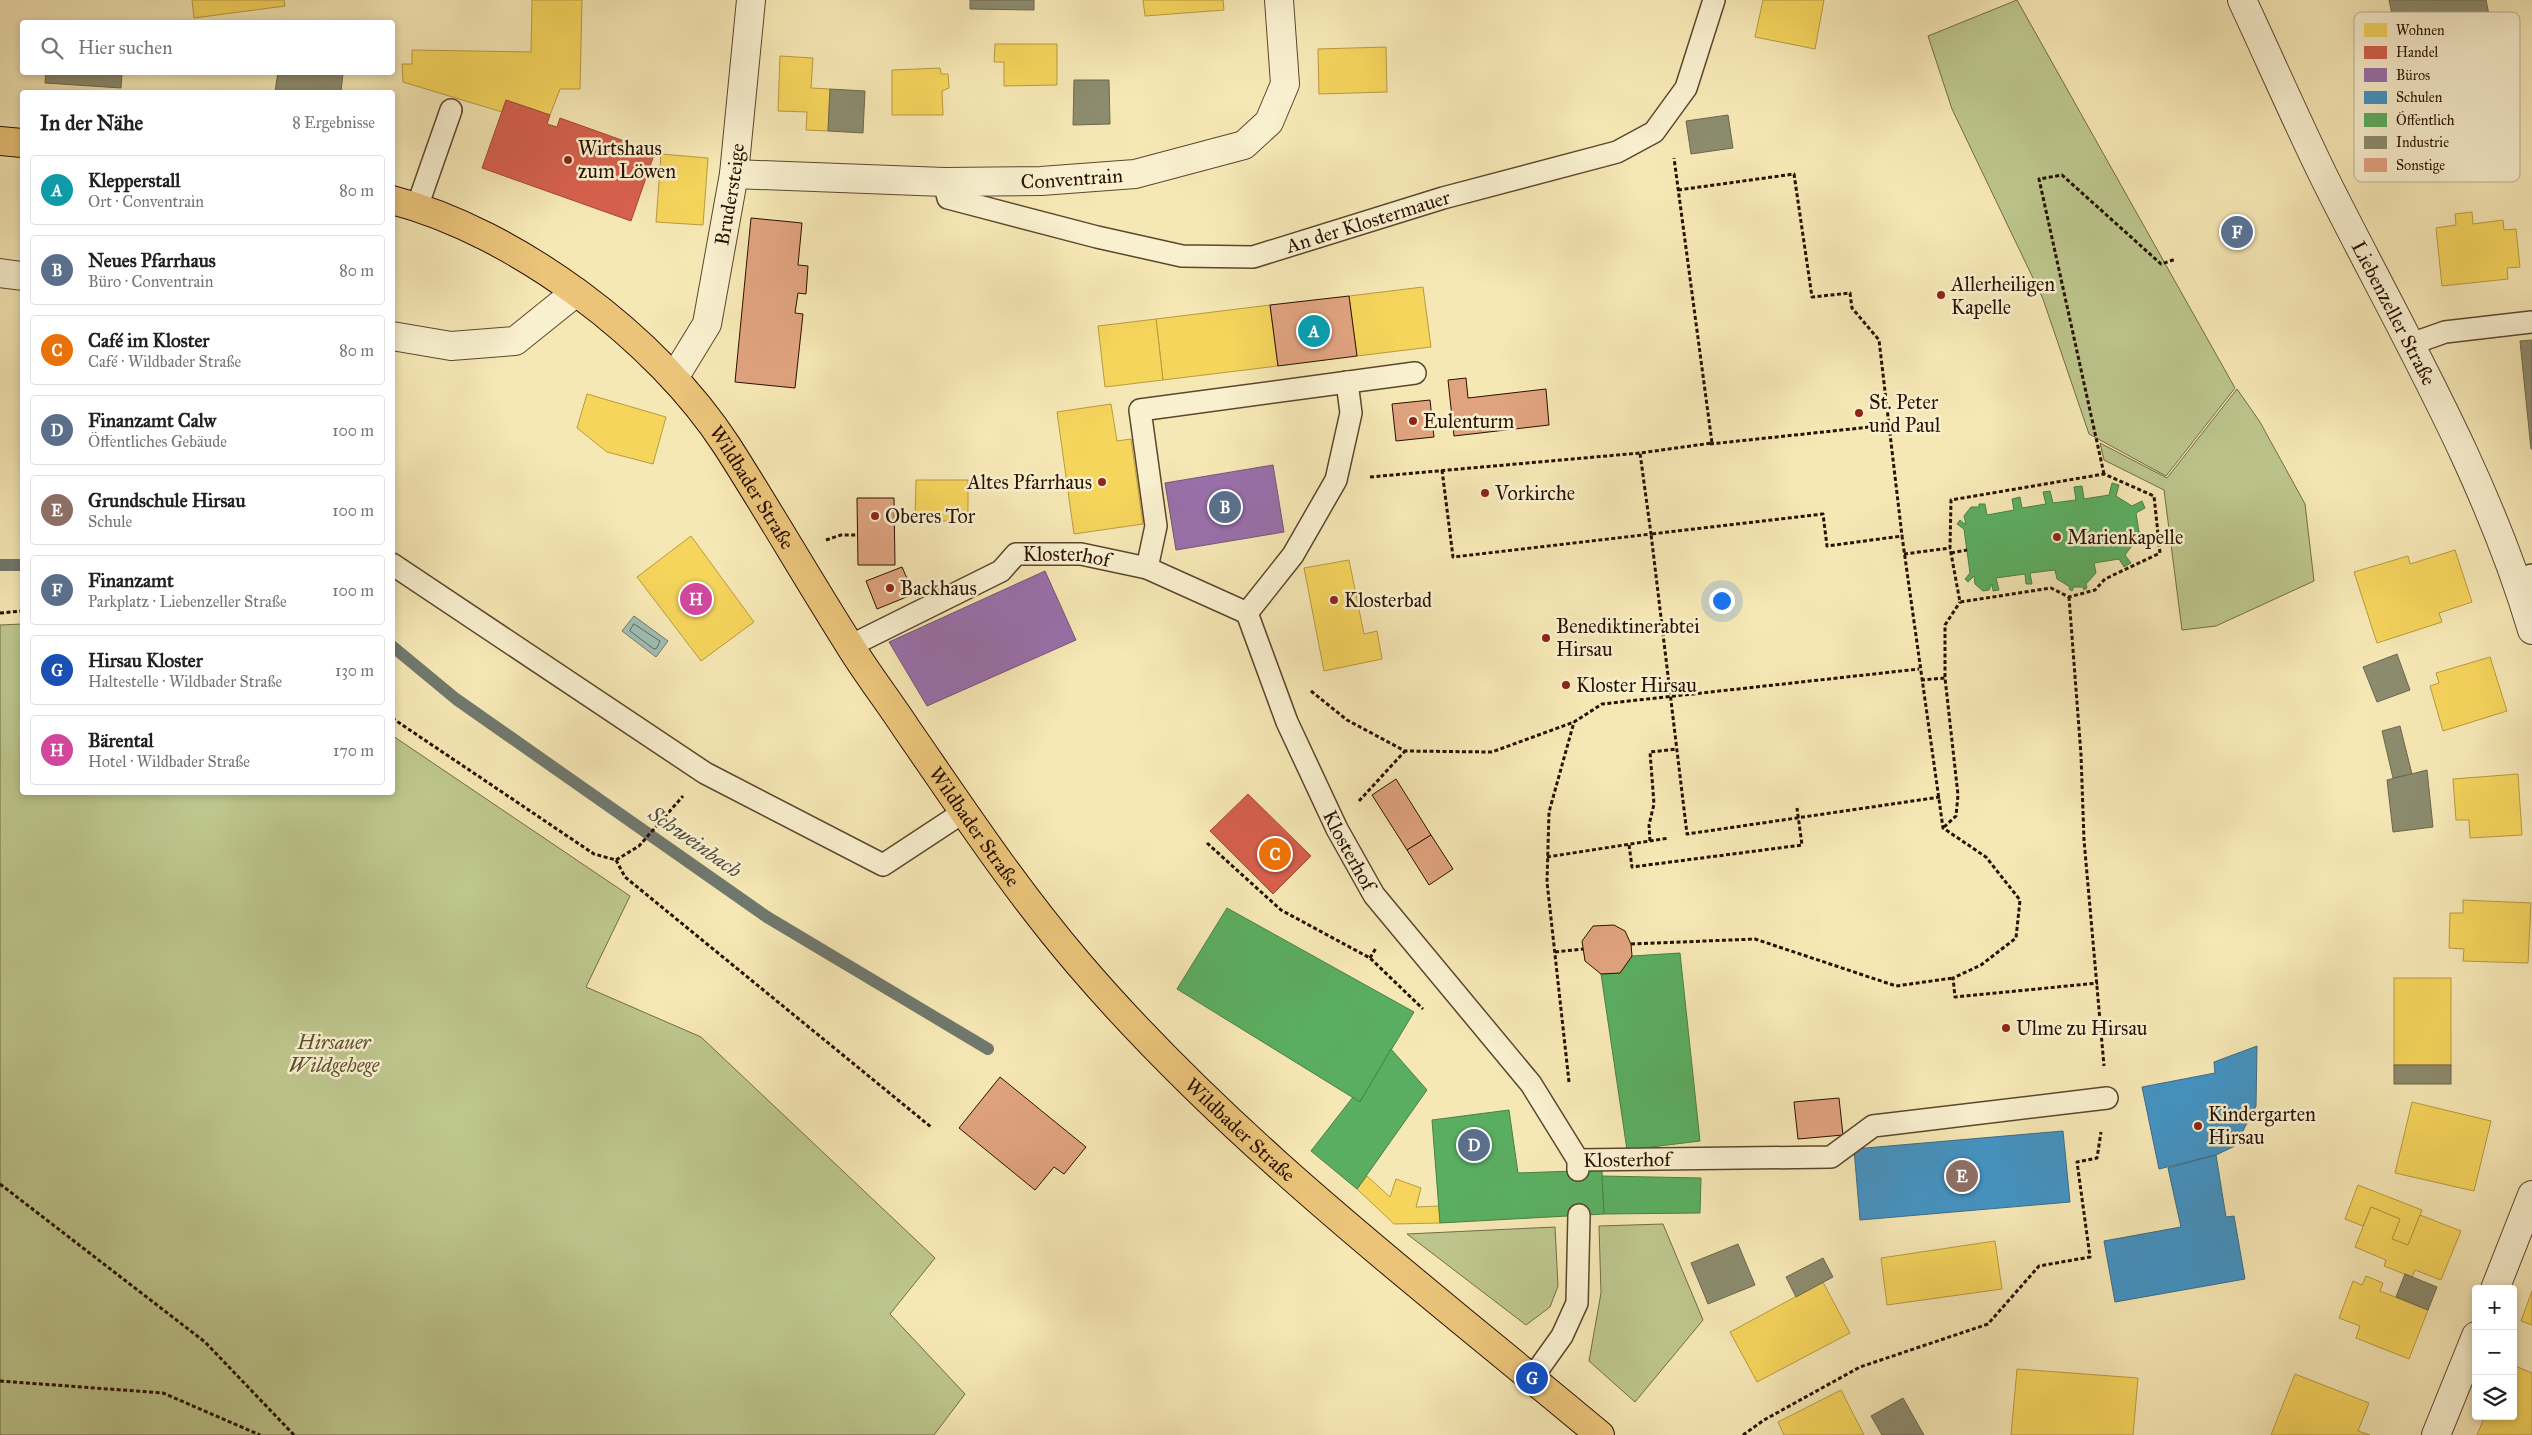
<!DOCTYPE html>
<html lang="de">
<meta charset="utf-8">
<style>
:root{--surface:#fff;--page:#f6f6f6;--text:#202124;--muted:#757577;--line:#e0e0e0;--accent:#111827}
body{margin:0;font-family:"IM FELL Great Primer",serif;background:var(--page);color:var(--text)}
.controls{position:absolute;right:15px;bottom:15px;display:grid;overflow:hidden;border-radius:5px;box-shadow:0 2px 8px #0003}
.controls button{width:45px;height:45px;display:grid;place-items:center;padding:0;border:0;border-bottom:1px solid var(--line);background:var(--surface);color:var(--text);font:25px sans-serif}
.you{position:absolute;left:1721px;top:600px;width:18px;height:18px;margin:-12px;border:4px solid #fff;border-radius:50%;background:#1a73e8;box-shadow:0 0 0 8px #1a73e833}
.badge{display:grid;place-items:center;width:32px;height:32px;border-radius:50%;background:var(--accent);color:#fff;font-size:16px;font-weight:700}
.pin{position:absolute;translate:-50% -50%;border:2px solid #fff;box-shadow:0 1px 5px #0006}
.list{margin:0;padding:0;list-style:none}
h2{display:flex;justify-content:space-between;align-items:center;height:65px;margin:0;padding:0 20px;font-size:21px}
h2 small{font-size:16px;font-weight:400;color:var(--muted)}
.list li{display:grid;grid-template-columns:32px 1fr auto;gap:15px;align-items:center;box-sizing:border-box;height:70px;margin:0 10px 10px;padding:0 10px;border:1px solid var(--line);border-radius:5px}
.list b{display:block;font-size:19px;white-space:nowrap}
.list p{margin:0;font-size:16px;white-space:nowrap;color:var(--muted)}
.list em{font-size:16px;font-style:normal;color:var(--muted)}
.icon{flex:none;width:28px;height:28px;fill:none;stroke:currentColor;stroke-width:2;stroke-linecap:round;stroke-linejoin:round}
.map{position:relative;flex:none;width:2532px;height:1435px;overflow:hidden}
.search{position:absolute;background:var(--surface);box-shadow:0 2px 8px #0003;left:20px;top:20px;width:375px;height:55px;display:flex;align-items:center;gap:12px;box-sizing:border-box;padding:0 18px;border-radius:5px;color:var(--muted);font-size:19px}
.panel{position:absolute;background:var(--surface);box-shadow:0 2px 8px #0003;left:20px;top:90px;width:375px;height:705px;border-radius:5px}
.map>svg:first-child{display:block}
.green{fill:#bdc68d;stroke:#736b46}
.water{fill:#a0beb7;stroke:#70786e}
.homes{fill:#f6d55c;stroke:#b89a40}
.shops{fill:#d6604d;stroke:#a24836}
.offices{fill:#9970ab;stroke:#775378}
.schools{fill:#4393c3;stroke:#3b6c88}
.public{fill:#5aae61;stroke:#4b7f44}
.industry{fill:#8c8c6e;stroke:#6e674d}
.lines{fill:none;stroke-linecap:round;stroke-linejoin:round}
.shore{stroke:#64675c;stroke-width:1}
.stream{stroke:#70786e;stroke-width:12}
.building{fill:#e0a380;stroke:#291000}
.service-casing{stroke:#5c462d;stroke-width:24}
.minor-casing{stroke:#5c462d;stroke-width:30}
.primary-casing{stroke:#291000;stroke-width:30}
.path{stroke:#291000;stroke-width:3;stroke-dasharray:4 2.5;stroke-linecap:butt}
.service{stroke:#f9f0cf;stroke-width:21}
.minor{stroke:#f9f0cf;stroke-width:28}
.primary{stroke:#ebc47a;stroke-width:28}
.poi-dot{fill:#8f2418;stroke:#f9f0cf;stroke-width:2}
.labels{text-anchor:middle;stroke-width:5;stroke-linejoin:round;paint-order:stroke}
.poi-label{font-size:20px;fill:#291000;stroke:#f9f0cf;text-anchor:start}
.street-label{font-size:20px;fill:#291000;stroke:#f9f0cf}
.park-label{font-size:20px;font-style:italic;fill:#5d5031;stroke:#f9f0cf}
.water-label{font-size:21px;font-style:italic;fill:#534d40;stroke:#f9f0cf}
.key{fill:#f9f0cf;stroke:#bbad91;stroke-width:1}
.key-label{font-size:14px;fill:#291000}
</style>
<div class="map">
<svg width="2532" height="1435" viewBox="0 0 2532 1435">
<rect width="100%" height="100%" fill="#f6e8b5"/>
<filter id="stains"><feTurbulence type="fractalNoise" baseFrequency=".004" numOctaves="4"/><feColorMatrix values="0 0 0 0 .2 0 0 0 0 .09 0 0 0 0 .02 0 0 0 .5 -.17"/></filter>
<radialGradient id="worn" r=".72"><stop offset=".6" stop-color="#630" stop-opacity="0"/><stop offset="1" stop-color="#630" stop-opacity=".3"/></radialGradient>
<!-- green -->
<g class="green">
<path d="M2017,0L2235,388L2166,476L2089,434L2043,299L1952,109L1928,36Z"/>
<path d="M2237,389L2260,422L2305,504L2314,581L2216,626L2182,630L2164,490L2104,460L2100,443L2167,478Z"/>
<path d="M22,624V792H392L393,736L630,896L586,987L701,1037L935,1258L890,1314L965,1394L934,1435H0V625Z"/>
<path d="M1663,1224L1703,1320L1635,1402L1589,1361L1601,1293L1599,1226Z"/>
<path d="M1555,1227L1558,1286L1550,1307L1526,1325L1407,1234Z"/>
</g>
<!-- water -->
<path class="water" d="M634,616L668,641L656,657L622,631Z"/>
<!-- homes -->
<g class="homes">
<path d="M192,0H284L285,6L194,18Z"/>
<path d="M532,0H582L580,89H560L550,115L506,100L502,112L403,82L402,64H412V50L531,52Z"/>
<path d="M1143,0H1223L1224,10L1145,16Z"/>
<path d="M1763,0H1824L1815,49L1755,37Z"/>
<path d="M995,44H1057V85L1004,86V62H994Z"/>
<path d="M1386,47L1387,92L1319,94L1318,49Z"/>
<path d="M780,56L813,58L811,88L830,89L828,131L806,130L807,112L778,111Z"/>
<path d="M940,68L941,74H948L949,88L942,91L943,115H892V70Z"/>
<path d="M661,154L708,158L703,225L656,222Z"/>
<path d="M2472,212L2473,224L2503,220L2504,230L2516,229L2520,267L2507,268L2508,279L2442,286L2436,228L2456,225L2455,214Z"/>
<path d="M1423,287L1431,347L1357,356L1349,296Z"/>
<path d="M1270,305L1278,366L1163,380L1156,319Z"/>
<path d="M1156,319L1163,380L1105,387L1098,326Z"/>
<path d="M587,394L666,417L653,464L607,452L577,428Z"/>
<path d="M1111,404L1117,441L1131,439L1143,524L1074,534L1057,412Z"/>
<path d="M916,480H968V521H915Z"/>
<path d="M691,536L754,622L701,661L637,577Z"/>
<path d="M2455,550L2472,602L2439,613L2442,622L2377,643L2354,572L2408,556L2410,564Z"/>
<path d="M1349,560L1364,634L1377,631L1382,659L1324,671L1304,568Z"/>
<path d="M2490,657L2507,711L2443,731L2430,686L2439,683L2436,673Z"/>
<path d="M2518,774L2522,835L2470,838L2469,820H2456L2453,779Z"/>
<path d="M2463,900L2531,903L2528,963L2463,961L2464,949L2449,948L2450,913H2463Z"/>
<rect x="2394" y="978" width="57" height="87"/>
<path d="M2412,1102L2491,1121L2474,1191L2395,1173Z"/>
<path d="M1367,1176L1390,1197L1396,1179L1421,1188L1416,1207L1439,1206L1440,1223L1394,1224L1357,1189Z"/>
<path d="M2358,1185L2422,1210L2408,1245L2392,1239L2400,1219L2371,1207L2363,1226L2345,1219Z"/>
<path d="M2371,1207L2400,1219L2392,1239L2408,1245L2420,1215L2461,1231L2441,1280L2415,1270L2412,1277L2384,1266L2386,1260L2355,1247Z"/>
<path d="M1995,1241L2002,1289L1887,1305L1881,1258Z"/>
<path d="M2366,1276L2383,1283L2380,1291L2428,1310L2409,1359L2356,1338L2360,1326L2339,1318L2353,1281L2362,1285Z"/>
<path d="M1823,1282L1850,1333L1757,1382L1730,1332Z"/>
<path d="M2532,1291V1325L2521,1321Z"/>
<path d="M2513,1365L2532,1373V1435H2477L2485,1416H2513Z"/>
<path d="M2017,1369L2138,1378L2133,1435H2011Z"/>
<path d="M2295,1374L2369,1403L2358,1431L2370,1435H2271Z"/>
<path d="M1841,1390L1864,1435H1784L1778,1422Z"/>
</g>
<!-- shops -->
<g class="shops">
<path d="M506,100L550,115L547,124L557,127L560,118L655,152L631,221L482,168Z"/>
<path d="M1248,794L1311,856L1273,894L1210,831Z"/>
</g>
<!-- offices -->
<g class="offices">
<path d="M1273,465L1284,532L1176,550L1165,483Z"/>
<path d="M1045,571L1076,640L927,706L889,642Z"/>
</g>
<!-- schools -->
<g class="schools">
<path d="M2257,1046L2256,1106L2235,1146L2216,1155L2159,1169L2142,1087L2215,1073L2214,1062Z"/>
<path d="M2063,1131L2070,1202L1860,1220L1854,1149Z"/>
<path d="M2216,1155L2226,1217L2234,1216L2245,1279L2115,1302L2104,1241L2181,1227L2168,1168Z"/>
</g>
<!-- public -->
<g class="public">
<path d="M2112,483L2119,485L2116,496L2132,506L2142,501L2145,508L2136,513L2139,532L2149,535L2147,542L2137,539L2125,555L2131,563L2124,567L2119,559L2094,563L2096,573L2086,584L2087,588L2084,590L2083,587H2074L2072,591L2069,589L2070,587L2057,579L2055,570L2030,573L2032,584H2026L2025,574L1996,578L1999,590L1993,591L1992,584L1989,590L1983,591L1975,584L1974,576L1968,582L1965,579L1970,573L1964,529L1957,524L1960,520L1966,525L1964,516L1971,507H1979V504H1985L1987,515L2014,510L2012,499L2020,497L2022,508L2046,504L2043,492L2050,491L2053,503L2076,500L2074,487L2082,486L2084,499L2109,495Z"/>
<path d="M1227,908L1414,1012L1360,1102L1177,989Z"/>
<path d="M1680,953L1700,1141L1627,1150L1601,974L1620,973L1632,956Z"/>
<path d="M1391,1049L1427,1090L1357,1189L1311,1151L1353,1097L1360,1102Z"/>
<path d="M1509,1110L1518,1173L1602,1170L1604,1214L1440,1223L1432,1120Z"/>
<path d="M1602,1176L1701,1178L1700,1213L1604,1214Z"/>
</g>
<!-- industry -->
<g class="industry">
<path d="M970,0H1034V10L970,9Z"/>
<path d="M2389,0H2486L2511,122L2418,140Z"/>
<path d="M46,72H122L121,88L45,83Z"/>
<path d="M278,72H343L341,92H275Z"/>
<path d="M1074,80H1109L1110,124L1073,125Z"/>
<path d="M830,89L865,91L863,133L828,131Z"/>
<path d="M1728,115L1733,148L1691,154L1686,121Z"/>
<path d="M2532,340V449H2531L2520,341Z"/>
<path d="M2397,654L2410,690L2377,702L2363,667Z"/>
<path d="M2400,726L2412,774L2393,778L2382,731Z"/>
<path d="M2427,770L2433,827L2393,832L2387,780Z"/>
<rect x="2394" y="1065" width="57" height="19"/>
<path d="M1738,1244L1755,1285L1708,1304L1691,1263Z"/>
<path d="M1823,1258L1833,1277L1796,1297L1786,1277Z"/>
<path d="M2405,1274L2437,1287L2428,1310L2396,1297Z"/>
<path d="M1903,1398L1924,1435H1882L1871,1416Z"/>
</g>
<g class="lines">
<!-- shore -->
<path class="shore" d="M634,624L660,641L657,648L654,649L630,631Z"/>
<!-- stream -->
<g class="stream">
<path d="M0,565H22"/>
<path d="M392,646L456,699L767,917L988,1049"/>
</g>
</g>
<!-- building -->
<g class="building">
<path d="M751,218L802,223L798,265L808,266L806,294L798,293L795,313L803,314L795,388L735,382Z"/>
<path d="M1349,296L1357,356L1278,366L1270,305Z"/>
<path d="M1466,378L1468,398L1546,389L1549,425L1454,436L1448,380Z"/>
<path d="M1430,400L1434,437L1396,441L1392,404Z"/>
<path d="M857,498H894L895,565H858Z"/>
<path d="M902,567L914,594L877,609L866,581Z"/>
<path d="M1396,779L1431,835L1407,850L1372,795Z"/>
<path d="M1431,835L1453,869L1429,885L1407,850Z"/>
<path d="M1614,925L1625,931L1631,944L1632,956L1620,973L1601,974L1585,961L1582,941L1593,926Z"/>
<path d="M1000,1077L1086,1147L1064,1174L1054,1167L1035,1190L959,1128Z"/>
<path d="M1839,1098L1843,1135L1798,1139L1794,1102Z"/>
</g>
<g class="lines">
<defs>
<g id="service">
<path id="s1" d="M944,182L948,198L1097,237L1182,256L1253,257L1443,198L1617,152L1654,132L1686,88L1714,0"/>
<path d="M417,207L451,110"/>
<path d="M2411,344L2445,332L2532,322"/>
<path d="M392,564L705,773L883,865L962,813"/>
<path d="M1147,568L1156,526L1140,410L1415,373"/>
<path d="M2517,580L2532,575"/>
<path d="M1247,613L1293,555L1336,480L1351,413L1347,382"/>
<path id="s2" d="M850,646L1001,571L1016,554H1081L1147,568L1247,613L1287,722L1337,829L1374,895L1531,1084L1578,1160V1170"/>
<path id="s3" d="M1578,1160L1831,1157L1873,1126L2107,1098"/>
<path d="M1532,1378L1562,1336L1577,1303L1579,1215"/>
</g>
<g id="minor">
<path id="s4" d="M2242,0C2270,60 2297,122 2326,181C2400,329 2485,471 2532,630"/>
<path id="s5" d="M734,174L944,182L1041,181L1135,174L1244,145L1269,122L1285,84L1279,0"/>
<path d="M0,273L22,276"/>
<path d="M392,336L451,346L515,341L576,292"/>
<path id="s6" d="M674,378L707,324L734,174L751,0"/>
<path d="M2495,1289L2532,1195"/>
<path d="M2436,1435L2476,1336"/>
</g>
<g id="primary">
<path d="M0,141L22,143"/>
<path id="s7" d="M392,200C516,232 658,339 727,446C768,510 806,576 847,641C865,671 887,699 906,728C962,809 1014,888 1078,963C1231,1142 1421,1285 1600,1435"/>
</g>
</defs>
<!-- service casing -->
<use href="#service" class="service-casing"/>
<!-- minor casing -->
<use href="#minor" class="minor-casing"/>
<!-- primary casing -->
<use href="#primary" class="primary-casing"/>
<!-- path -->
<g class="path">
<path d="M1678,190L1794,174L1812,297L1850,293L1852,308L1879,340L1902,536"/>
<path d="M1710,444L1889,425"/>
<path d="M1442,470L1453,557L1651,534L1640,453"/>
<path d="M2104,474L2039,179L2062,175L2161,264L2176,259"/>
<path d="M1370,477L1640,453L1712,443L1674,158"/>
<path d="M826,540L841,535H858"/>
<path d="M1951,553L1967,550"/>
<path d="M1904,554L1950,548L1951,500L2104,474L2154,496L2160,553L2105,579L2095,590L2069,597L2051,588L1960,602L1950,548"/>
<path d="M2069,597L2081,755L2084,840L2104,1066"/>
<path d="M0,613L22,611"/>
<path d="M1921,680L1945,678"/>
<path d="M1311,691L1347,720L1405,751L1492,752L1574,722L1602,704L1919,669"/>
<path d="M392,718L594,854L616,860L639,846L683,796"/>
<path d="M1940,797L1687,834L1651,534L1823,514L1827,546L1902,536L1943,828L1986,857L2020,900L2016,938L1981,965L1953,978L1955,997L2098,983"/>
<path d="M1359,801L1405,751"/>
<path d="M1944,827L1956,816L1958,795L1945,678V625L1960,602"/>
<path d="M1650,841L1649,825L1654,804L1650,752L1677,749"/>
<path d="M1207,843L1281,910L1370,958L1423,1009"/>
<path d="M1629,845L1632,867L1802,845L1797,808"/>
<path d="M1547,857L1669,838"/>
<path d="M616,860L625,877L931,1127"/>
<path d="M1631,944L1755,939L1896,986L1953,978"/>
<path d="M1555,952L1583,949"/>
<path d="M1370,958L1376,948"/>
<path d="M1569,1082L1547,882L1549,812L1574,722"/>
<path d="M0,1184L205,1342L294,1435"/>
<path d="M0,1381L163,1393L260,1435"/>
<path d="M1743,1435L1764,1420L1860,1367L1988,1324L2039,1266L2090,1257L2077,1162L2097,1158L2101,1132"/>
</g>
<!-- service -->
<use href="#service" class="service"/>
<!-- minor -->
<use href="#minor" class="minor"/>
<!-- primary -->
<use href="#primary" class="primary"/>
</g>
<!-- markers -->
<g class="poi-dot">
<circle cx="568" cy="160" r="5"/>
<circle cx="1941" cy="295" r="5"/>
<circle cx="1859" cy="413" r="5"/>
<circle cx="1413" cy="421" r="5"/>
<circle cx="1102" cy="482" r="5"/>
<circle cx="1485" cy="493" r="5"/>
<circle cx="875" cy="516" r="5"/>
<circle cx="2057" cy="537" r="5"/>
<circle cx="890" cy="588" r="5"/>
<circle cx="1334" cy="600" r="5"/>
<circle cx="1546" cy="638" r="5"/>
<circle cx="1566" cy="685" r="5"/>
<circle cx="2006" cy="1028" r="5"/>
<circle cx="2198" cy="1126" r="5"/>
</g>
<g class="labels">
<!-- poi labels -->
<g class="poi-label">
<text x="578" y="155">Wirtshaus<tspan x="578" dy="23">zum Löwen</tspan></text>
<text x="1951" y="291">Allerheiligen<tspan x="1951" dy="23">Kapelle</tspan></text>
<text x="1869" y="409">St. Peter<tspan x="1869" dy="23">und Paul</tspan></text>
<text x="1423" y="428">Eulenturm</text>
<text x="1092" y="489" text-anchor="end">Altes Pfarrhaus</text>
<text x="1495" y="500">Vorkirche</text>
<text x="885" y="523">Oberes Tor</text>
<text x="2067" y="544">Marienkapelle</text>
<text x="900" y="595">Backhaus</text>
<text x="1344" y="607">Klosterbad</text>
<text x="1556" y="633">Benediktinerabtei<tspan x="1556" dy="23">Hirsau</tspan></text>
<text x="1576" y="692">Kloster Hirsau</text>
<text x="2016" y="1035">Ulme zu Hirsau</text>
<text x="2208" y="1121">Kindergarten<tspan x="2208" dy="23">Hirsau</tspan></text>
</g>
<!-- street labels -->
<g class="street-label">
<text dy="7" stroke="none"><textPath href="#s5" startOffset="338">Conventrain</textPath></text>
<text dy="7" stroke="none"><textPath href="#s6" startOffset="195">Brudersteige</textPath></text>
<text dy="7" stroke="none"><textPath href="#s1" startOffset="449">An der Klostermauer</textPath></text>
<text dy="7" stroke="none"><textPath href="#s4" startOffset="348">Liebenzeller Straße</textPath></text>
<text dy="7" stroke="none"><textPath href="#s7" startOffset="472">Wildbader Straße</textPath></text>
<text dy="7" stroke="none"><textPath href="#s2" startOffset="242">Klosterhof</textPath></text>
<text dy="7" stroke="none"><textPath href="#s7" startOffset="878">Wildbader Straße</textPath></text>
<text dy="7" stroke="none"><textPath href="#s2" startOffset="692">Klosterhof</textPath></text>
<text dy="7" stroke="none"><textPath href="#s7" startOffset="1282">Wildbader Straße</textPath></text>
<text dy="7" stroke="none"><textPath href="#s3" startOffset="49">Klosterhof</textPath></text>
</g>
<!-- park labels -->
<g class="park-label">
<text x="334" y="1049">Hirsauer<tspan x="334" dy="23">Wildgehege</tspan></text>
</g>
<!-- water labels -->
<g class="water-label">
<text transform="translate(695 842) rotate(35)" y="7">Schweinbach</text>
</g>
</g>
<!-- legend -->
<rect x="2354" y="12" width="166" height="170" rx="8" class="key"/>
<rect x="2364" y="23" width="23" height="14" fill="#f6d55c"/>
<rect x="2364" y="46" width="23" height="13" fill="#d6604d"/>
<rect x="2364" y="68" width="23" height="14" fill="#9970ab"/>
<rect x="2364" y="91" width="23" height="13" fill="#4393c3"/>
<rect x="2364" y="113" width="23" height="14" fill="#5aae61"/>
<rect x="2364" y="136" width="23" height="13" fill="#8c8c6e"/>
<rect x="2364" y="158" width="23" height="14" fill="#e0a380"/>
<g class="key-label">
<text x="2396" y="35">Wohnen</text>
<text x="2396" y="57">Handel</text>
<text x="2396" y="80">Büros</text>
<text x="2396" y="102">Schulen</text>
<text x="2396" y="125">Öffentlich</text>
<text x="2396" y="147">Industrie</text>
<text x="2396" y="170">Sonstige</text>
</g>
<rect width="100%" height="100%" filter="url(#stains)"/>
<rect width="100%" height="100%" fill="url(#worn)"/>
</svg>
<div class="controls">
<button>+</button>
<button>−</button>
<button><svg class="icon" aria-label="layers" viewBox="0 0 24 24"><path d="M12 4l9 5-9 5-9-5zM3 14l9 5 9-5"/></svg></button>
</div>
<div class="you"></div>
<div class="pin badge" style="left:1314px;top:331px;background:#0f9aa8">A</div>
<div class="pin badge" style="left:1225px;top:507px;background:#5c6f8a">B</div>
<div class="pin badge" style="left:1275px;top:854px;background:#e8710a">C</div>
<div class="pin badge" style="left:1474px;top:1145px;background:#5c6f8a">D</div>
<div class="pin badge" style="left:1962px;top:1176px;background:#8d6e63">E</div>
<div class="pin badge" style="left:2237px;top:232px;background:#5c6f8a">F</div>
<div class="pin badge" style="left:1532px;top:1378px;background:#1a4fb4">G</div>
<div class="pin badge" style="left:696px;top:599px;background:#d1479c">H</div>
<div class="search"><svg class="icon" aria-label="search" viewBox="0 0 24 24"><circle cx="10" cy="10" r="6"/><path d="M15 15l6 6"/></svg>Hier suchen</div>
<section class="panel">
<h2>In der Nähe<small>8 Ergebnisse</small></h2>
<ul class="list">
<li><span class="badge" style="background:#0f9aa8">A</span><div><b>Klepperstall</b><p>Ort · Conventrain</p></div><em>80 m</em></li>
<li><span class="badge" style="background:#5c6f8a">B</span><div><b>Neues Pfarrhaus</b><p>Büro · Conventrain</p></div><em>80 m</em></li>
<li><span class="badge" style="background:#e8710a">C</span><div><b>Café im Kloster</b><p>Café · Wildbader Straße</p></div><em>80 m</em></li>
<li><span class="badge" style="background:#5c6f8a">D</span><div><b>Finanzamt Calw</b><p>Öffentliches Gebäude</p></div><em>100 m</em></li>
<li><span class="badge" style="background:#8d6e63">E</span><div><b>Grundschule Hirsau</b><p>Schule</p></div><em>100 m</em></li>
<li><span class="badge" style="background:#5c6f8a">F</span><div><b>Finanzamt</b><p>Parkplatz · Liebenzeller Straße</p></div><em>100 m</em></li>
<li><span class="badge" style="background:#1a4fb4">G</span><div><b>Hirsau Kloster</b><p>Haltestelle · Wildbader Straße</p></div><em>130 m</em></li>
<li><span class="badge" style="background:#d1479c">H</span><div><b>Bärental</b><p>Hotel · Wildbader Straße</p></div><em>170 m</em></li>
</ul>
</section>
</div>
